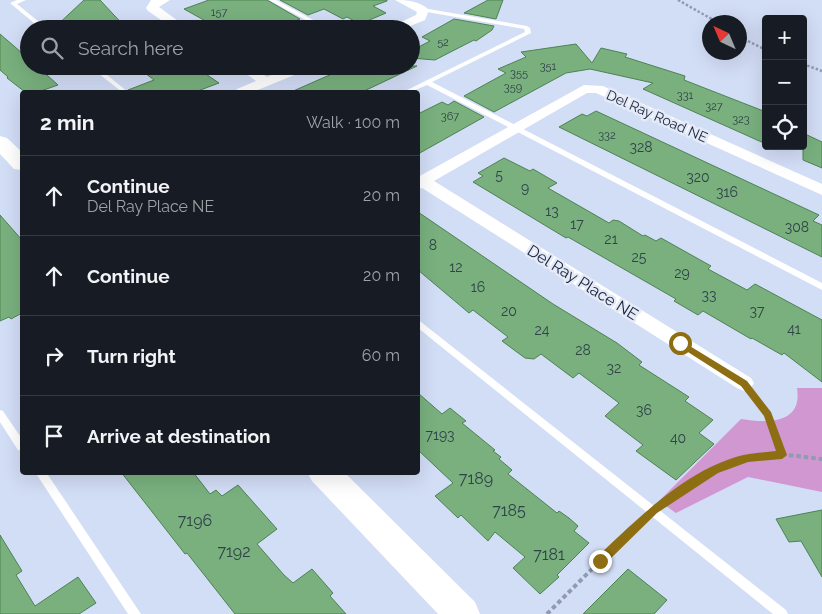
<!DOCTYPE html>
<meta charset="utf-8">
<style>
:root{--surface:#171b24;--page:#20242c;--text:#f1f3f6;--muted:#9ea1a6;--line:#363941}
body{margin:0;font-family:Raleway,sans-serif;background:var(--page);color:var(--text)}
.controls{position:absolute;right:15px;top:15px;display:grid;overflow:hidden;border-radius:5px;box-shadow:0 5px 20px #0002}
.controls button{width:45px;height:45px;display:grid;place-items:center;padding:0;border:0;border-bottom:1px solid var(--line);background:var(--surface);color:var(--text);font:25px sans-serif}
.compass{position:absolute;left:702px;top:15px;width:45px;height:45px;border-radius:50%;background:var(--surface);box-shadow:0 5px 20px #0002;rotate:316deg}
.stop{position:absolute;width:15px;height:15px;margin:-11px;border:4px solid #8e6e12;border-radius:50%;background:#fff}
.stop.end{background:#8e6e12;border-color:#fff;box-shadow:0 1px 5px #0008}
.list{margin:0;padding:0;list-style:none}
h2{display:flex;justify-content:space-between;align-items:center;height:65px;margin:0;padding:0 20px;font-size:21px}
h2 small{font-size:16px;font-weight:400;color:var(--muted)}
.list li{display:grid;grid-template-columns:32px 1fr auto;gap:15px;align-items:center;box-sizing:border-box;height:80px;padding:0 20px;border-top:1px solid var(--line)}
.list b{display:block;font-size:19px;white-space:nowrap}
.list p{margin:0;font-size:16px;white-space:nowrap;color:var(--muted)}
.list em{font-size:16px;font-style:normal;color:var(--muted)}
.icon{flex:none;width:28px;height:28px;fill:none;stroke:currentColor;stroke-width:2;stroke-linecap:round;stroke-linejoin:round}
.map{position:relative;flex:none;width:822px;height:614px;overflow:hidden}
.search{position:absolute;background:var(--surface);box-shadow:0 5px 20px #0002;left:20px;top:20px;width:400px;height:55px;display:flex;align-items:center;gap:12px;box-sizing:border-box;padding:0 18px;border-radius:28px;color:var(--muted);font-size:19px}
.panel{position:absolute;background:var(--surface);box-shadow:0 5px 20px #0002;left:20px;top:90px;width:400px;height:385px;border-radius:5px}
.map>svg:first-child{display:block}
.green{fill:#d097d0}
.building{fill:#79b07e;stroke:#4d8353}
.lines{fill:none;stroke-linecap:round;stroke-linejoin:round}
.path-far1{stroke:#909bb3;stroke-width:2.5;stroke-dasharray:2.5 2;stroke-linecap:butt}
.path{stroke:#909bb3;stroke-width:4;stroke-dasharray:4.5 3;stroke-linecap:butt}
.lane{fill:#fff;fill-rule:evenodd}
.street{fill:#fff;fill-rule:evenodd}
.secondary{fill:#fff;fill-rule:evenodd}
.route{fill:#8e6e12}
.labels{text-anchor:middle;stroke-width:5;stroke-linejoin:round;paint-order:stroke}
.far-number-label{font-size:11px;fill:#2f4348}
.far-street-label{font-size:14px;fill:#161f36;stroke:#e4eaf7}
.number-label{font-size:14px;fill:#2f4348}
.street-label{font-size:16px;fill:#161f36;stroke:#e4eaf7}
.near-number-label{font-size:16px;fill:#2f4348}
</style>
<div class="map">
<svg width="822" height="614" viewBox="0 0 822 614">
<rect width="100%" height="100%" fill="#d2ddf6"/>
<!-- green -->
<path class="green" d="M797,388H822V492L748,477L676,513L659,501L741,419C766,423 803,425 797,388Z"/>
<!-- building -->
<g class="building">
<path d="M84,0H100L127,29H53Z"/>
<path d="M209,0H267L300,19L275,29H220L184,9Z"/>
<path d="M280,0H387V1L373,6L386,13L360,24L347,17L343,19L324,9L308,15Z"/>
<path d="M488,0H503L496,19L464,13Z"/>
<path d="M454,19L494,26L492,30L476,41L474,40L435,60L411,58V51L430,41L422,37Z"/>
<path d="M0,34L29,59V66H37L58,85L38,92H25L7,78L8,77L0,70Z"/>
<path d="M576,44L592,63L601,48L627,54L625,57L685,76L684,80L766,112V144L643,89L653,83L590,69L566,73L494,112L464,96L506,73L498,69L526,57L521,52Z"/>
<path d="M136,66H194L219,83L195,92H130L128,90L154,80Z"/>
<path d="M350,66H417L362,92H291Z"/>
<path d="M454,101L484,117L418,154V114L442,102L448,105Z"/>
<path d="M596,111L819,215L813,221L822,225V257L559,127L582,114L587,116Z"/>
<path d="M803,133L822,142V168L803,160Z"/>
<path d="M504,158L530,171L533,169L557,183L548,188L609,223L613,220L619,221L643,236L645,235L656,241L661,238L711,266L708,269L747,290L755,284L822,320V382L784,353L782,355L752,338L751,339L703,311L698,315L674,301L676,299L568,237L566,238L473,182L483,176L478,173Z"/>
<path d="M418,212L553,304L617,343L642,362L639,365L689,397L685,401L713,420L699,433L714,444L676,480L636,451L643,445L605,416L619,403L579,373L573,378L541,354L534,359L525,358L502,341L508,337L473,310L469,313L418,270Z"/>
<path d="M0,215L22,240V313L11,319L9,317L0,321Z"/>
<path d="M418,393L442,414L450,408L466,421L462,423L495,450L493,451L501,457L499,459L512,470L508,474L557,513L559,511L569,518L578,526L574,531L589,543L557,575L559,577L540,594L513,568L525,557L495,532L488,541L461,515L458,518L435,496L453,483L418,450Z"/>
<path d="M121,472H193L210,494L216,490L222,496L238,485L277,529L257,544L284,575L293,583L312,569L333,593L330,596L346,614H235L187,553L185,554Z"/>
<path d="M822,510V577L801,541L789,542L776,519Z"/>
<path d="M0,535L22,571L16,575L35,606L78,577L96,603L79,614H0Z"/>
<path d="M628,569L667,600L654,614H583Z"/>
</g>
<g class="lines">
<!-- path-far1 -->
<g class="path-far1">
<path d="M678,0L717,22"/>
<path d="M740,37L766,50"/>
<path d="M803,64L822,71"/>
</g>
<!-- path -->
<g class="path">
<path d="M755,397L768,415L782,455"/>
<path d="M665,502C701,477 738,455 783,455C796,455 809,458 822,459"/>
<path d="M547,614L640,521"/>
</g>
<!-- lane -->
<g class="lane">
<path d="M17,0H26L17,4L48,29H41L10,3Z"/>
<path d="M269,0H276L330,29H322Z"/>
<path d="M423,8L527,26L530,28L531,33L432,82L822,283V290L427,85L411,92H404L405,91L525,32L524,29L421,11L420,10Z"/>
<path d="M89,66H96L128,92H122Z"/>
<path d="M418,321L421,322L786,610L788,614H773L418,328Z"/>
<path d="M0,410L3,411L22,439V451L18,450L0,422Z"/>
<path d="M35,472H46L141,614H128Z"/>
</g>
<!-- street -->
<g class="street">
<path d="M151,0H170L159,7L189,29H174L148,11L146,8Z"/>
<path d="M395,0C408,0 420,1 429,10L425,20L403,29H386L416,15L417,12Z"/>
<path d="M236,66H251L267,77L292,66H310L309,69L253,92H235L237,89L256,81Z"/>
<path d="M584,85L603,86L822,184V195L596,93H587L434,181L751,378L754,383L751,388L744,391L737,388L422,188L418,189V177Z"/>
</g>
<!-- secondary -->
<g class="secondary">
<path d="M0,136L7,138L22,152V170L14,169L0,154Z"/>
<path d="M307,472H344L475,602L480,614H438L312,481Z"/>
</g>
</g>
<!-- route -->
<path class="route" d="M680,340L747,381L771,412L787,455L782,459L748,462L718,473L657,513L604,565L600,566L595,561L596,558C637,519 692,464 749,454C758,453 767,452 776,451L764,416L741,386L677,345V341Z"/>
<g class="labels">
<!-- far-number labels -->
<g class="far-number-label">
<text x="219" y="16">157</text>
<text x="443" y="46">52</text>
<text x="548" y="70">351</text>
<text x="519" y="77">355</text>
<text x="513" y="91">359</text>
<text x="685" y="99">331</text>
<text x="714" y="110">327</text>
<text x="450" y="120">367</text>
<text x="741" y="123">323</text>
<text x="607" y="139">332</text>
</g>
<!-- far-street labels -->
<g class="far-street-label">
<text transform="translate(657 116) rotate(24)" y="5">Del Ray Road NE</text>
</g>
<!-- number labels -->
<g class="number-label">
<text x="641" y="152">328</text>
<text x="499" y="180">5</text>
<text x="698" y="182">320</text>
<text x="525" y="193">9</text>
<text x="727" y="197">316</text>
<text x="552" y="216">13</text>
<text x="577" y="229">17</text>
<text x="797" y="232">308</text>
<text x="611" y="244">21</text>
<text x="433" y="250">8</text>
<text x="639" y="262">25</text>
<text x="456" y="272">12</text>
<text x="682" y="278">29</text>
<text x="478" y="292">16</text>
<text x="709" y="300">33</text>
<text x="509" y="316">20</text>
<text x="757" y="316">37</text>
<text x="794" y="334">41</text>
<text x="542" y="335">24</text>
<text x="583" y="355">28</text>
<text x="614" y="373">32</text>
<text x="644" y="415">36</text>
<text x="440" y="440">7193</text>
<text x="678" y="443">40</text>
</g>
<!-- street labels -->
<g class="street-label">
<text transform="translate(583 282) rotate(32)" y="6">Del Ray Place NE</text>
</g>
<!-- near-number labels -->
<g class="near-number-label">
<text x="476" y="484">7189</text>
<text x="509" y="516">7185</text>
<text x="195" y="526">7196</text>
<text x="234" y="557">7192</text>
<text x="549" y="560">7181</text>
</g>
</g>
</svg>
<div class="controls">
<button>+</button>
<button>−</button>
<button><svg class="icon" aria-label="locate" viewBox="0 0 24 24"><circle cx="12" cy="12" r="6"/><path d="M12 2v4M12 18v4M2 12h4M18 12h4"/></svg></button>
</div>
<svg class="compass" viewBox="-18 -18 36 36"><path d="M0-13l5 13h-10z" fill="#e53935"/><path d="M0 13l5-13h-10z" fill="#9ea1a6"/></svg>
<div class="stop" style="left:680px;top:343px"></div>
<div class="stop end" style="left:600px;top:561px"></div>
<div class="search"><svg class="icon" aria-label="search" viewBox="0 0 24 24"><circle cx="10" cy="10" r="6"/><path d="M15 15l6 6"/></svg>Search here</div>
<section class="panel">
<h2>2 min<small>Walk · 100 m</small></h2>
<ul class="list">
<li><svg class="icon" aria-label="ahead" viewBox="0 0 24 24"><path d="M12 20V5M6 11l6-6 6 6"/></svg><div><b>Continue</b><p>Del Ray Place NE</p></div><em>20 m</em></li>
<li><svg class="icon" aria-label="ahead" viewBox="0 0 24 24"><path d="M12 20V5M6 11l6-6 6 6"/></svg><div><b>Continue</b></div><em>20 m</em></li>
<li><svg class="icon" aria-label="right" viewBox="0 0 24 24"><path d="M7 20v-9h11M14 6l5 5-5 5"/></svg><div><b>Turn right</b></div><em>60 m</em></li>
<li><svg class="icon" aria-label="arrive" viewBox="0 0 24 24"><path d="M6 21V4h12l-3 4 3 4H6"/></svg><div><b>Arrive at destination</b></div></li>
</ul>
</section>
</div>
